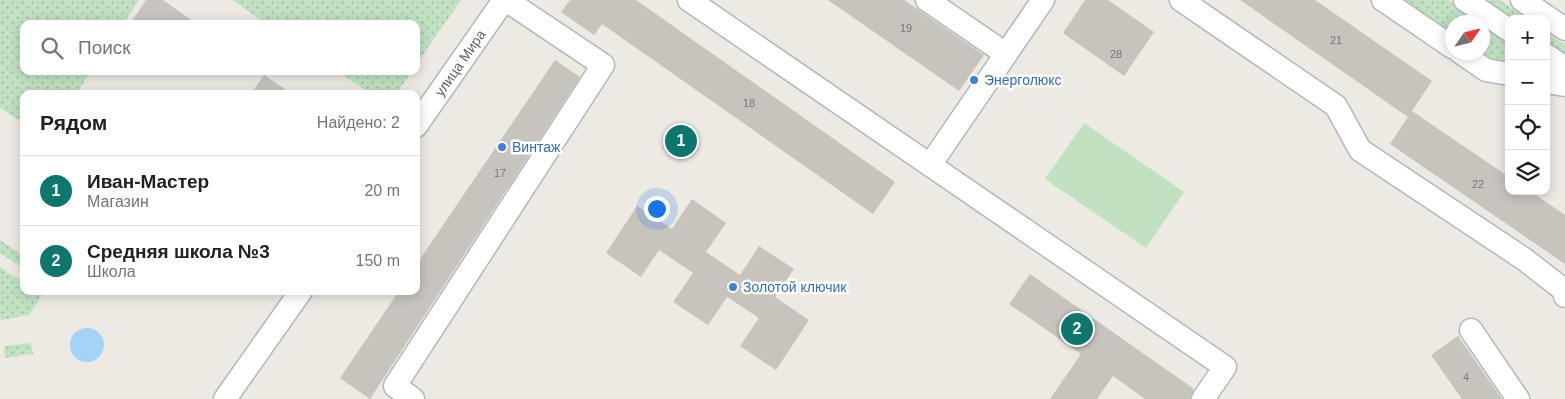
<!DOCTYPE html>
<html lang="ru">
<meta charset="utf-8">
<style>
:root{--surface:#fff;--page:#f2f2f2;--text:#202124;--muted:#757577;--line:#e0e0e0;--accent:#0f766e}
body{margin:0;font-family:Helvetica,sans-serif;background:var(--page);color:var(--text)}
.controls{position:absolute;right:15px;top:15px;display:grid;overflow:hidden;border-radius:10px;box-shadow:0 2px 12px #0003}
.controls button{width:45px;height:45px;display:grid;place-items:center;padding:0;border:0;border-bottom:1px solid var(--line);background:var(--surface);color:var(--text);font:25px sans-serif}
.compass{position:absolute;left:1445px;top:15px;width:45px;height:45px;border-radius:50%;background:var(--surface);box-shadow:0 2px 12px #0003;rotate:55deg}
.you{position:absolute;left:656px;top:208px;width:18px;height:18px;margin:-12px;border:4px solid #fff;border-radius:50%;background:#1a73e8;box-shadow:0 0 0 8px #1a73e833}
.badge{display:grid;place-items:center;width:32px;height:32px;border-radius:50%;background:var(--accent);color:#fff;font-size:16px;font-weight:700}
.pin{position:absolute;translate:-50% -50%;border:2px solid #fff;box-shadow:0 1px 5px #0006}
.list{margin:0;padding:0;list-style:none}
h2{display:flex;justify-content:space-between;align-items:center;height:65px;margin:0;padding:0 20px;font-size:21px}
h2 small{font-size:16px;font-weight:400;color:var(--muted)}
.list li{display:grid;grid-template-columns:32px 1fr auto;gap:15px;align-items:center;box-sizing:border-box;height:70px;padding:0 20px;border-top:1px solid var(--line)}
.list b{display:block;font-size:19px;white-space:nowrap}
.list p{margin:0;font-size:16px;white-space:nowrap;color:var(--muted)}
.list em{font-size:16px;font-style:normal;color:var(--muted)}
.icon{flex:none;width:28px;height:28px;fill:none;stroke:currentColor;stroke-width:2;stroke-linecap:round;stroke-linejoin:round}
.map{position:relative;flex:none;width:1565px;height:399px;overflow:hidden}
.search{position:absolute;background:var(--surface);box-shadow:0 2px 12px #0003;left:20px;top:20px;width:400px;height:55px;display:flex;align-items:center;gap:12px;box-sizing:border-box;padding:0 18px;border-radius:10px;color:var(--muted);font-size:19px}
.panel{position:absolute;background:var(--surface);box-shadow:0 2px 12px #0003;left:20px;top:90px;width:400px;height:205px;border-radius:10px}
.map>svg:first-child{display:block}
.grass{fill:url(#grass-dots)}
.pitch{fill:#c0e2c1}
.water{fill:#a5d2f8}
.building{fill:#c7c4be}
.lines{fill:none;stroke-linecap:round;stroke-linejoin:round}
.minor-casing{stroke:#b4b7bb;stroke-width:25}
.minor{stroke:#fff;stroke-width:22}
.shop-dot{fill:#3f7fe0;stroke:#fff;stroke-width:2}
.labels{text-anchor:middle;stroke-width:5;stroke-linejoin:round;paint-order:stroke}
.number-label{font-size:11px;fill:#757778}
.street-label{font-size:14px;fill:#5a5d61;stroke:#fff}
.shop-label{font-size:14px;fill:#366cbe;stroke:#fff;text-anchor:start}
</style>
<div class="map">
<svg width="1565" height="399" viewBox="0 0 1565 399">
<defs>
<pattern id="grass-dots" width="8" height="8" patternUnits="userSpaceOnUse" patternTransform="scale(1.25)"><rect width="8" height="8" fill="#c0e2c1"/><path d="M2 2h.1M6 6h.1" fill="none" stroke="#9fbaa0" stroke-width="1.8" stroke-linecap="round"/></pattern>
</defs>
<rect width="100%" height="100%" fill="#eceae2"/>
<!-- grass -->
<g class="grass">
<path d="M0,0H139L123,24H24V71H91L76,94H24V124L0,108Z"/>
<path d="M232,0H461L416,65V24H267Z"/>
<path d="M1397,0H1448L1481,22H1452V38Z"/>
<path d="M1480,0H1500L1527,19H1509Z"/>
<path d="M1483,23L1509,41V65L1493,62L1475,53L1482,52Z"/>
<path d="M1546,32L1565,45V59L1546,46Z"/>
<path d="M337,71H412L396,94H371Z"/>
<path d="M0,240L24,256V269L0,253Z"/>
<path d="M0,267L24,283V291H36L42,295L29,315L0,320Z"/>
<path d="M31,343L33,354L5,358L4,346Z"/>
</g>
<!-- pitch -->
<path class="pitch" d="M1084,123L1184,192L1146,248L1045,179Z"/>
<!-- water -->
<circle class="water" cx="87" cy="345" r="17"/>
<!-- building -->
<g class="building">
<path d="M146,0H163L197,24H130Z"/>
<path d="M570,0H636L895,182L873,214L602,24L594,35L561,12Z"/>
<path d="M828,0H904L984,55L959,91Z"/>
<path d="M1085,0H1108L1154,32L1124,76L1063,33Z"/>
<path d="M1240,0H1315L1432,81L1412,111L1509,177V191H1530L1565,215V264L1390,144L1408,117Z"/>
<path d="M555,60L580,77L370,399L340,378L399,291H416V265Z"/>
<path d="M264,75L292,94H251Z"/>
<path d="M678,123L698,136L683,159L663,147Z"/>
<path d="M692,199L726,223L706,252L740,275L759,246L794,269L775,297L809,320L776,370L740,346L759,318L727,297L708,325L673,302L693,273L659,250L641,277L606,253L637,206L672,229Z"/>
<path d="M1030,274L1194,389L1190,399H1145L1113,376L1097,399H1050L1081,354L1009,304Z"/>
<path d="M1458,336L1502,399H1462L1431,355Z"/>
</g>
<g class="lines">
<defs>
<g id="minor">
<path d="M689,0L930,165L1006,54L927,0"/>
<path d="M1181,0L1336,106L1360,150L1524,259L1564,290L1565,296"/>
<path d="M1383,0L1452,47"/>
<path d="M1465,0L1509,30"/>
<path d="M1522,0L1565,29"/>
<path d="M1460,52L1486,70L1509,74"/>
<path d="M1006,54L1043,0"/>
<path d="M1546,55L1565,68"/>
<path d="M1546,82L1565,85"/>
<path d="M416,126L504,0"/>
<path d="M930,165L1225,367L1203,399"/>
<path d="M1471,330L1518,399"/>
<path d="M225,399L301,291"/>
<path d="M413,399L395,386L603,65L506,0"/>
</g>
</defs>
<!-- minor casing -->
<use href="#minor" class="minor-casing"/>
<!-- minor -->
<use href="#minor" class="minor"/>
</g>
<!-- markers -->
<g class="shop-dot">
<circle cx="974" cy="80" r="5"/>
<circle cx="502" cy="147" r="5"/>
<circle cx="733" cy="287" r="5"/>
</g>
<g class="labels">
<!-- number labels -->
<g class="number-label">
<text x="906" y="32">19</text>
<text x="1336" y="44">21</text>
<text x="1116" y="58">28</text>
<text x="749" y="107">18</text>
<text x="500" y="177">17</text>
<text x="1478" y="188">22</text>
<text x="1466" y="381">4</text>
</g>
<!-- street labels -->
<g class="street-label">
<text transform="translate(460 63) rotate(-55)" y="5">улица Мира</text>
</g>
<!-- shop labels -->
<g class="shop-label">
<text x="984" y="85">Энерголюкс</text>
<text x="512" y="152">Винтаж</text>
<text x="743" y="292">Золотой ключик</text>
</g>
</g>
</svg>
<div class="controls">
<button>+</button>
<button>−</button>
<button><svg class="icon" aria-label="locate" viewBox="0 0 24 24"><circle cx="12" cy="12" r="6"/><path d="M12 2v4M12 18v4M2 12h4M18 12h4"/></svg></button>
<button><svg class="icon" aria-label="layers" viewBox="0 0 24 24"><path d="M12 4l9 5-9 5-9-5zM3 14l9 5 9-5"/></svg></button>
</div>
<svg class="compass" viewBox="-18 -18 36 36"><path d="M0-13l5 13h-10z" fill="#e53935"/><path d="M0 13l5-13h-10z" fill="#757577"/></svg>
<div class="you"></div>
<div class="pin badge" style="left:681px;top:141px">1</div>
<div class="pin badge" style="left:1077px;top:329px">2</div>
<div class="search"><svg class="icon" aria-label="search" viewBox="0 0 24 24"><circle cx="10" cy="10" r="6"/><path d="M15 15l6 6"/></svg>Поиск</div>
<section class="panel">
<h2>Рядом<small>Найдено: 2</small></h2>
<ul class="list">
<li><span class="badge">1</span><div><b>Иван-Мастер</b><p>Магазин</p></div><em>20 m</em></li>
<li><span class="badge">2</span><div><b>Средняя школа №3</b><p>Школа</p></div><em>150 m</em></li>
</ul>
</section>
</div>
